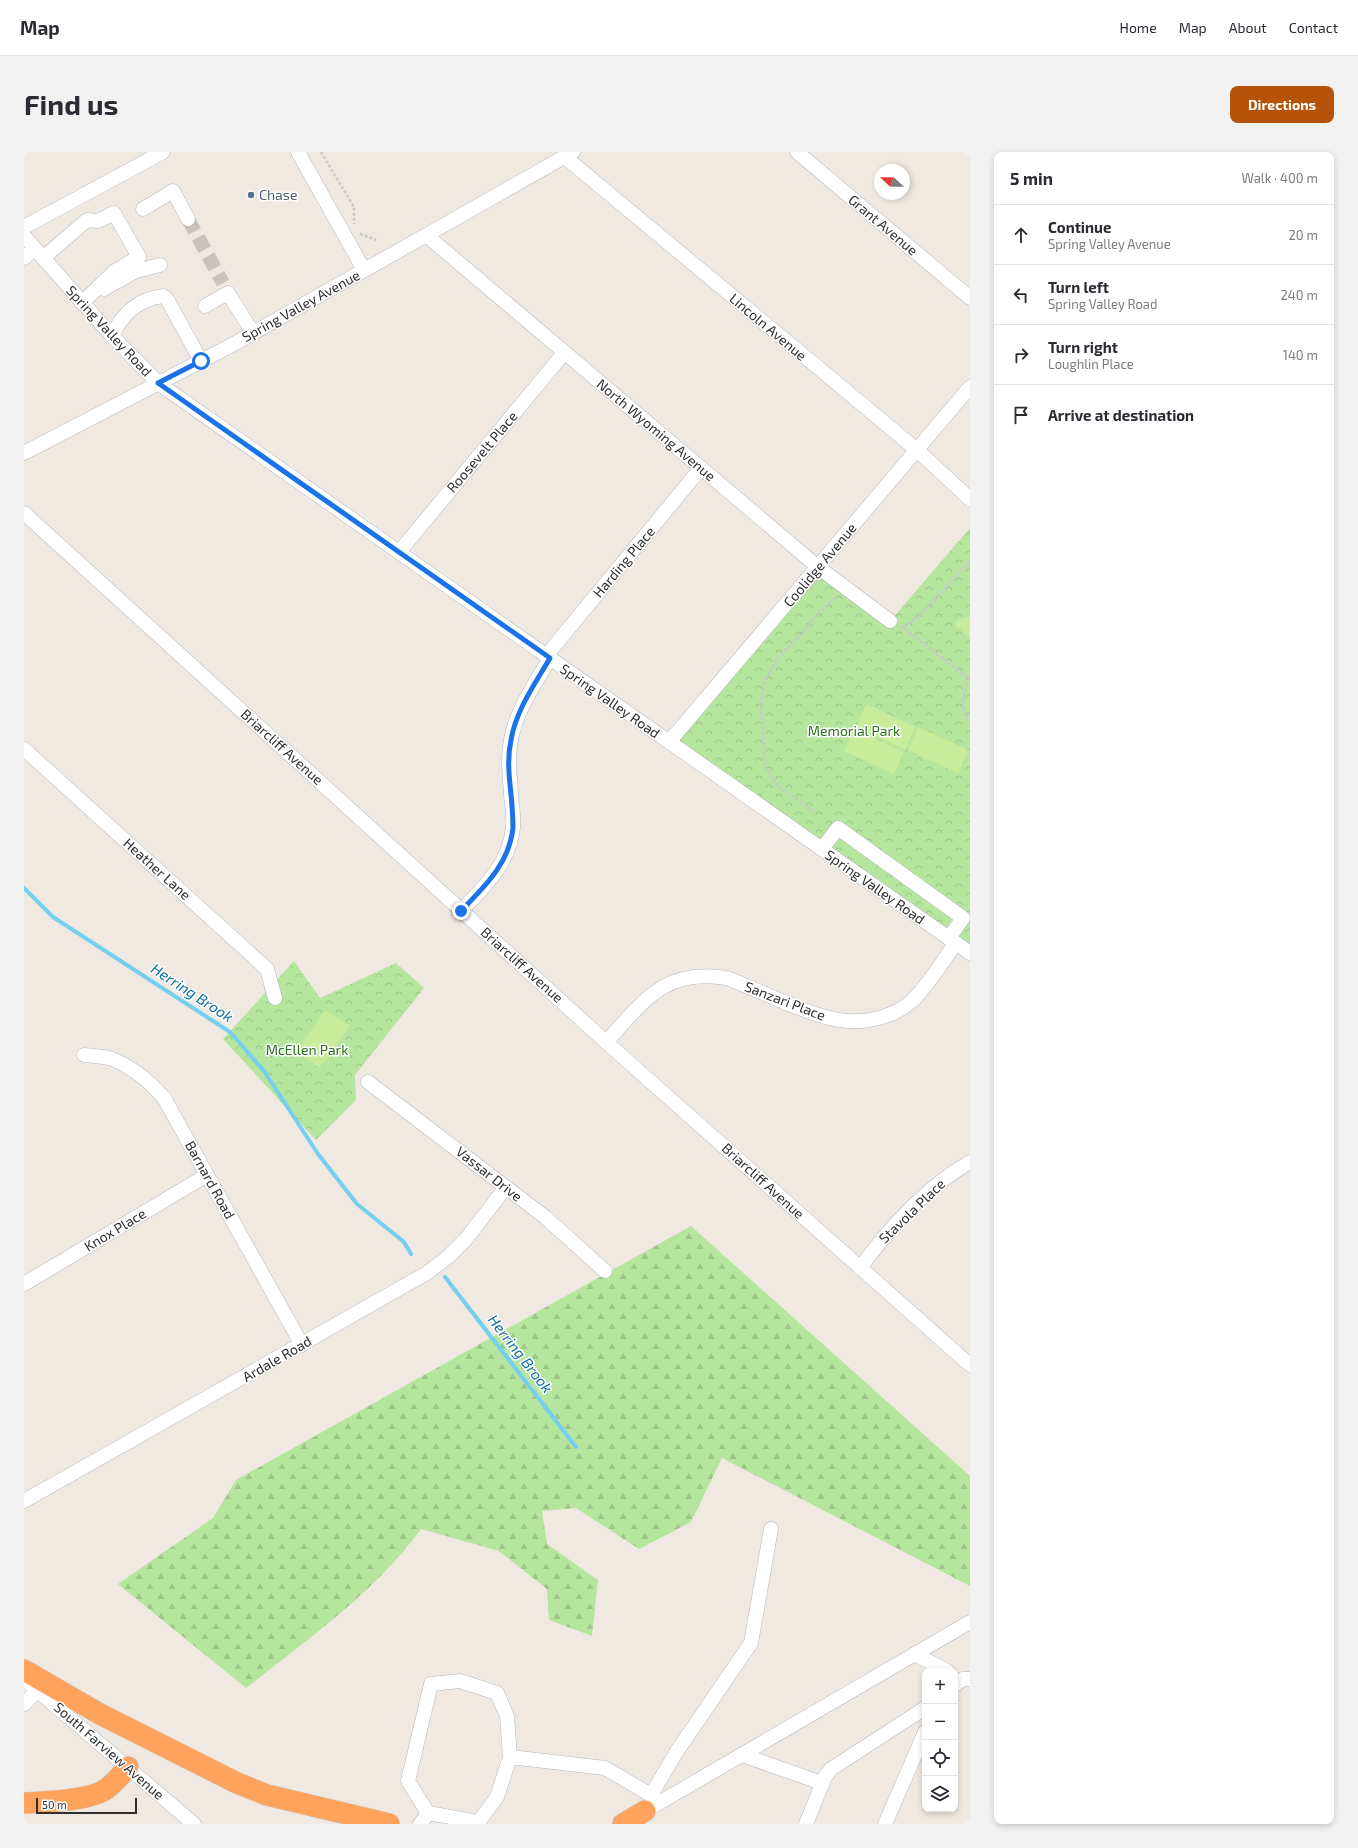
<!DOCTYPE html>
<meta charset="utf-8">
<style>
:root{--surface:#fff;--page:#f2f2f3;--text:#2b2b33;--muted:#7c7c81;--line:#e1e1e2;--accent:#b45309}
body{margin:0;font-family:"Exo 2",sans-serif;background:var(--page);color:var(--text)}
.controls{position:absolute;right:12px;bottom:12px;display:grid;overflow:hidden;border-radius:8px;box-shadow:0 2px 6px #0003}
.controls button{width:36px;height:36px;display:grid;place-items:center;padding:0;border:0;border-bottom:1px solid var(--line);background:var(--surface);color:var(--text);font:20px sans-serif}
.compass{position:absolute;left:850px;top:12px;width:36px;height:36px;border-radius:50%;background:var(--surface);box-shadow:0 2px 6px #0003;rotate:292deg}
.scale{position:absolute;left:12px;bottom:10px;width:101px;box-sizing:border-box;padding-left:4px;border:2px solid #2e2e2e;border-top:0;font-size:11px;line-height:14px;white-space:nowrap;color:#2e2e2e;-webkit-text-stroke:3px #fff;paint-order:stroke}
.stop{position:absolute;width:12px;height:12px;margin:-9px;border:3px solid #1a73e8;border-radius:50%;background:#fff}
.stop.end{background:#1a73e8;border-color:#fff;box-shadow:0 1px 4px #0008}
.list{margin:0;padding:0;list-style:none}
h2{display:flex;justify-content:space-between;align-items:center;height:52px;margin:0;padding:0 16px;font-size:17px}
h2 small{font-size:13px;font-weight:400;color:var(--muted)}
.list li{display:grid;grid-template-columns:26px 1fr auto;gap:12px;align-items:center;box-sizing:border-box;height:60px;padding:0 16px;border-top:1px solid var(--line)}
.list b{display:block;font-size:15px;white-space:nowrap}
.list p{margin:0;font-size:13px;white-space:nowrap;color:var(--muted)}
.list em{font-size:13px;font-style:normal;color:var(--muted)}
.icon{flex:none;width:22px;height:22px;fill:none;stroke:currentColor;stroke-width:2;stroke-linecap:round;stroke-linejoin:round}
.map{position:relative;flex:none;width:946px;height:1672px;overflow:hidden;border-radius:8px}
header{display:flex;align-items:center;gap:24px;box-sizing:border-box;height:56px;padding:0 20px;background:var(--surface);border-bottom:1px solid var(--line)}
header strong{font-size:19px}
nav{display:flex;gap:22px;margin-inline-start:auto;font-size:14px}
.intro{display:flex;align-items:center;justify-content:space-between;box-sizing:border-box;height:96px;padding:0 24px}
h1{margin:0;font-size:28px}
.button{padding:10px 18px;border-radius:8px;background:var(--accent);color:#fff;font-size:14px;font-weight:700}
main{display:flex;gap:24px;padding:0 24px}
aside{flex:1;background:var(--surface);border-radius:8px;box-shadow:0 2px 6px #0003}
.map>svg:first-child{display:block}
.forest{fill:url(#forest-firs)}
.park{fill:url(#park-crowns)}
.pitch{fill:#c9ec9a}
.lines{fill:none;stroke-linecap:round;stroke-linejoin:round}
.stream{stroke:#75cff0;stroke-width:4}
.minor-tunnel{stroke:#c8c4bd;stroke-width:14;stroke-dasharray:14 7;stroke-linecap:butt}
.minor-casing{stroke:#b4b7c1;stroke-width:15}
.highway-casing{stroke:#c9c9c9;stroke-width:22}
.path{stroke:#c9c9c9;stroke-width:2.5;stroke-dasharray:3 2;stroke-linecap:butt}
.minor{stroke:#fff;stroke-width:14}
.highway{stroke:#ffa35c;stroke-width:21}
.route{stroke:#1a73e8;stroke-width:5}
.service-dot{fill:#5c6f8a;stroke:#fff;stroke-width:1.5}
.labels{text-anchor:middle;stroke-width:3;stroke-linejoin:round;paint-order:stroke}
.service-label{font-size:14px;fill:#4e5e75;stroke:#fff;text-anchor:start}
.street-label{font-size:14px;fill:#2e2e2e;stroke:#fff}
.park-label{font-size:14px;fill:#2c6e1b;stroke:#fff}
.water-label{font-size:15px;font-style:italic;fill:#0d6fa3;stroke:#fff}
</style>
<header>
<strong>Map</strong>
<nav><a>Home</a><a>Map</a><a>About</a><a>Contact</a></nav>
</header>
<div class="intro"><h1>Find us</h1><a class="button">Directions</a></div>
<main>
<div class="map">
<svg width="946" height="1672" viewBox="0 0 946 1672">
<defs>
<pattern id="forest-firs" width="22" height="20" patternUnits="userSpaceOnUse"><rect width="22" height="20" fill="#b6e59e"/><path d="M5 1l3.5 6h-7zM16 11l3.5 6h-7z" fill="#9dc588"/></pattern>
<pattern id="park-crowns" width="20" height="18" patternUnits="userSpaceOnUse"><rect width="20" height="18" fill="#b6e59e"/><path d="M2 6a3 3 0 1 1 6 0M12 15a3 3 0 1 1 6 0" fill="none" stroke="#9dc588"/></pattern>
</defs>
<rect width="100%" height="100%" fill="#efe9e1"/>
<!-- forest -->
<path class="forest" d="M667,1074L946,1324V1434L698,1306L667,1370L615,1397L552,1356L518,1359L523,1392L574,1428L568,1484L525,1468L523,1437L475,1399L397,1377C350,1441 284,1487 222,1536L94,1432L189,1366L212,1328Z"/>
<!-- park -->
<g class="park">
<path d="M946,376V801L645,590L794,415L866,469Z"/>
<path d="M270,809L296,846L372,811L400,836L331,923L332,948L292,988L199,887Z"/>
</g>
<!-- pitch -->
<g class="pitch">
<path d="M946,464V486H945L937,477L932,476V469Z"/>
<path d="M842,552L891,575L881,598L832,575Z"/>
<path d="M894,575L944,598L934,621L884,598Z"/>
<path d="M831,577L880,600L870,622L820,599Z"/>
<path d="M301,858L326,874L296,916L272,900Z"/>
</g>
<g class="lines">
<!-- stream -->
<g class="stream">
<path d="M0,736L29,765L206,880L240,919L294,1002L333,1052L380,1090L387,1102"/>
<path d="M421,1125L552,1295"/>
</g>
<!-- minor-tunnel -->
<path class="minor-tunnel" d="M164,67L199,131"/>
<defs>
<g id="minor">
<path d="M274,0L340,118"/>
<path d="M773,0L946,146"/>
<path d="M541,5L893,298L946,347"/>
<path d="M119,57L149,39L164,67"/>
<path d="M0,75L139,0"/>
<path d="M402,83L794,415L866,469"/>
<path d="M0,84L88,184L134,231L946,801"/>
<path d="M0,106L10,97"/>
<path d="M19,106L63,68L74,69L90,61L115,105L91,119L58,151"/>
<path d="M80,137L112,119L136,113"/>
<path d="M181,154L204,141L229,181"/>
<path d="M88,184C98,162 114,147 139,144L143,147L177,209"/>
<path d="M0,301L208,193L549,0"/>
<path d="M0,361L582,890L946,1213"/>
<path d="M375,400L540,201"/>
<path d="M522,504L677,316"/>
<path d="M645,590L946,235"/>
<path d="M0,597L243,817L251,846"/>
<path d="M798,697L814,676L939,766L925,786"/>
<path d="M437,759C461,734 485,712 489,676C490,665 488,653 487,642C486,624 483,606 487,588C492,558 511,532 526,506"/>
<path d="M582,890C620,849 640,816 703,826C722,834 742,842 762,851C795,864 825,877 861,864C871,861 880,856 888,849C905,832 918,810 932,791"/>
<path d="M60,903C69,904 80,904 88,907C109,915 125,929 140,946L278,1193"/>
<path d="M344,930L521,1065L581,1119"/>
<path d="M836,1116C866,1075 902,1035 946,1010"/>
<path d="M0,1132L183,1023"/>
<path d="M0,1349L403,1121L425,1104L442,1087L482,1035"/>
<path d="M891,1502L923,1519"/>
<path d="M0,1527L170,1672"/>
<path d="M931,1533L939,1527H946"/>
<path d="M0,1552L14,1538"/>
<path d="M718,1603L798,1631"/>
<path d="M627,1643L653,1599L727,1491L747,1377"/>
<path d="M621,1659L946,1470"/>
<path d="M404,1661L384,1629L407,1532L436,1529L473,1541L483,1564L486,1605"/>
<path d="M396,1672L404,1661L454,1670"/>
<path d="M453,1672L473,1645L486,1605L581,1616L627,1643L629,1651"/>
<path d="M782,1672L801,1625L807,1617L901,1556"/>
<path d="M861,1672L901,1580"/>
</g>
<g id="highway">
<path d="M0,1518L76,1562L213,1631L243,1643L365,1672"/>
<path d="M0,1651C20,1650 66,1649 82,1637C91,1631 97,1623 104,1615"/>
<path d="M599,1672L621,1659"/>
</g>
</defs>
<!-- minor casing -->
<use href="#minor" class="minor-casing"/>
<!-- highway casing -->
<use href="#highway" class="highway-casing"/>
<!-- path -->
<g class="path">
<path d="M297,0L330,55V72"/>
<path d="M336,82L352,88"/>
<path d="M877,474L946,527"/>
<path d="M880,475L897,462L946,409"/>
<path d="M944,526C940,542 934,556 946,570"/>
<path d="M790,660L761,640L752,632L741,615L737,549L741,529L754,506L782,477L791,464L813,445"/>
</g>
<!-- minor -->
<use href="#minor" class="minor"/>
<!-- highway -->
<use href="#highway" class="highway"/>
</g>
<g class="lines">
<!-- route -->
<path class="route" d="M177,209L134,231L526,506C511,532 492,558 487,588C483,606 485,624 487,642C488,653 489,665 489,676C485,712 461,734 437,759"/>
</g>
<!-- markers -->
<circle class="service-dot" cx="227" cy="43" r="4"/>
<g class="labels">
<!-- service labels -->
<g class="service-label">
<text x="235" y="48">Chase</text>
</g>
<!-- street labels -->
<g class="street-label">
<text transform="translate(859 73) rotate(40)" y="5">Grant Avenue</text>
<text transform="translate(277 154) rotate(-29)" y="5">Spring Valley Avenue</text>
<text transform="translate(744 175) rotate(40)" y="5">Lincoln Avenue</text>
<text transform="translate(85 179) rotate(47)" y="5">Spring Valley Road</text>
<text transform="translate(632 278) rotate(40)" y="5">North Wyoming Avenue</text>
<text transform="translate(458 300) rotate(-50)" y="5">Roosevelt Place</text>
<text transform="translate(600 410) rotate(-50)" y="5">Harding Place</text>
<text transform="translate(796 413) rotate(-50)" y="5">Coolidge Avenue</text>
<text transform="translate(586 549) rotate(35)" y="5">Spring Valley Road</text>
<text transform="translate(258 595) rotate(42)" y="5">Briarcliff Avenue</text>
<text transform="translate(133 717) rotate(42)" y="5">Heather Lane</text>
<text transform="translate(851 735) rotate(35)" y="5">Spring Valley Road</text>
<text transform="translate(498 813) rotate(42)" y="5">Briarcliff Avenue</text>
<text transform="translate(761 849) rotate(21)" y="5">Sanzari Place</text>
<text transform="translate(465 1022) rotate(38)" y="5">Vassar Drive</text>
<text transform="translate(186 1028) rotate(61)" y="5">Barnard Road</text>
<text transform="translate(739 1029) rotate(42)" y="5">Briarcliff Avenue</text>
<text transform="translate(888 1059) rotate(-44)" y="5">Stavola Place</text>
<text transform="translate(91 1078) rotate(-31)" y="5">Knox Place</text>
<text transform="translate(253 1207) rotate(-30)" y="5">Ardale Road</text>
<text transform="translate(85 1599) rotate(41)" y="5">South Farview Avenue</text>
</g>
<!-- park labels -->
<g class="park-label">
<text x="830" y="584">Memorial Park</text>
<text x="283" y="903">McEllen Park</text>
</g>
<!-- water labels -->
<g class="water-label">
<text transform="translate(168 841) rotate(33)" y="5">Herring Brook</text>
<text transform="translate(496 1202) rotate(52)" y="5">Herring Brook</text>
</g>
</g>
</svg>
<div class="controls">
<button>+</button>
<button>−</button>
<button><svg class="icon" aria-label="locate" viewBox="0 0 24 24"><circle cx="12" cy="12" r="6"/><path d="M12 2v4M12 18v4M2 12h4M18 12h4"/></svg></button>
<button><svg class="icon" aria-label="layers" viewBox="0 0 24 24"><path d="M12 4l9 5-9 5-9-5zM3 14l9 5 9-5"/></svg></button>
</div>
<svg class="compass" viewBox="-18 -18 36 36"><path d="M0-13l5 13h-10z" fill="#e53935"/><path d="M0 13l5-13h-10z" fill="#7c7c81"/></svg>
<div class="scale">50 m</div>
<div class="stop" style="left:177px;top:209px"></div>
<div class="stop end" style="left:437px;top:759px"></div>
</div>
<aside>
<h2>5 min<small>Walk · 400 m</small></h2>
<ul class="list">
<li><svg class="icon" aria-label="ahead" viewBox="0 0 24 24"><path d="M12 20V5M6 11l6-6 6 6"/></svg><div><b>Continue</b><p>Spring Valley Avenue</p></div><em>20 m</em></li>
<li><svg class="icon" aria-label="left" viewBox="0 0 24 24"><path d="M17 20v-9H6M10 6l-5 5 5 5"/></svg><div><b>Turn left</b><p>Spring Valley Road</p></div><em>240 m</em></li>
<li><svg class="icon" aria-label="right" viewBox="0 0 24 24"><path d="M7 20v-9h11M14 6l5 5-5 5"/></svg><div><b>Turn right</b><p>Loughlin Place</p></div><em>140 m</em></li>
<li><svg class="icon" aria-label="arrive" viewBox="0 0 24 24"><path d="M6 21V4h12l-3 4 3 4H6"/></svg><div><b>Arrive at destination</b></div></li>
</ul>
</aside>
</main>
